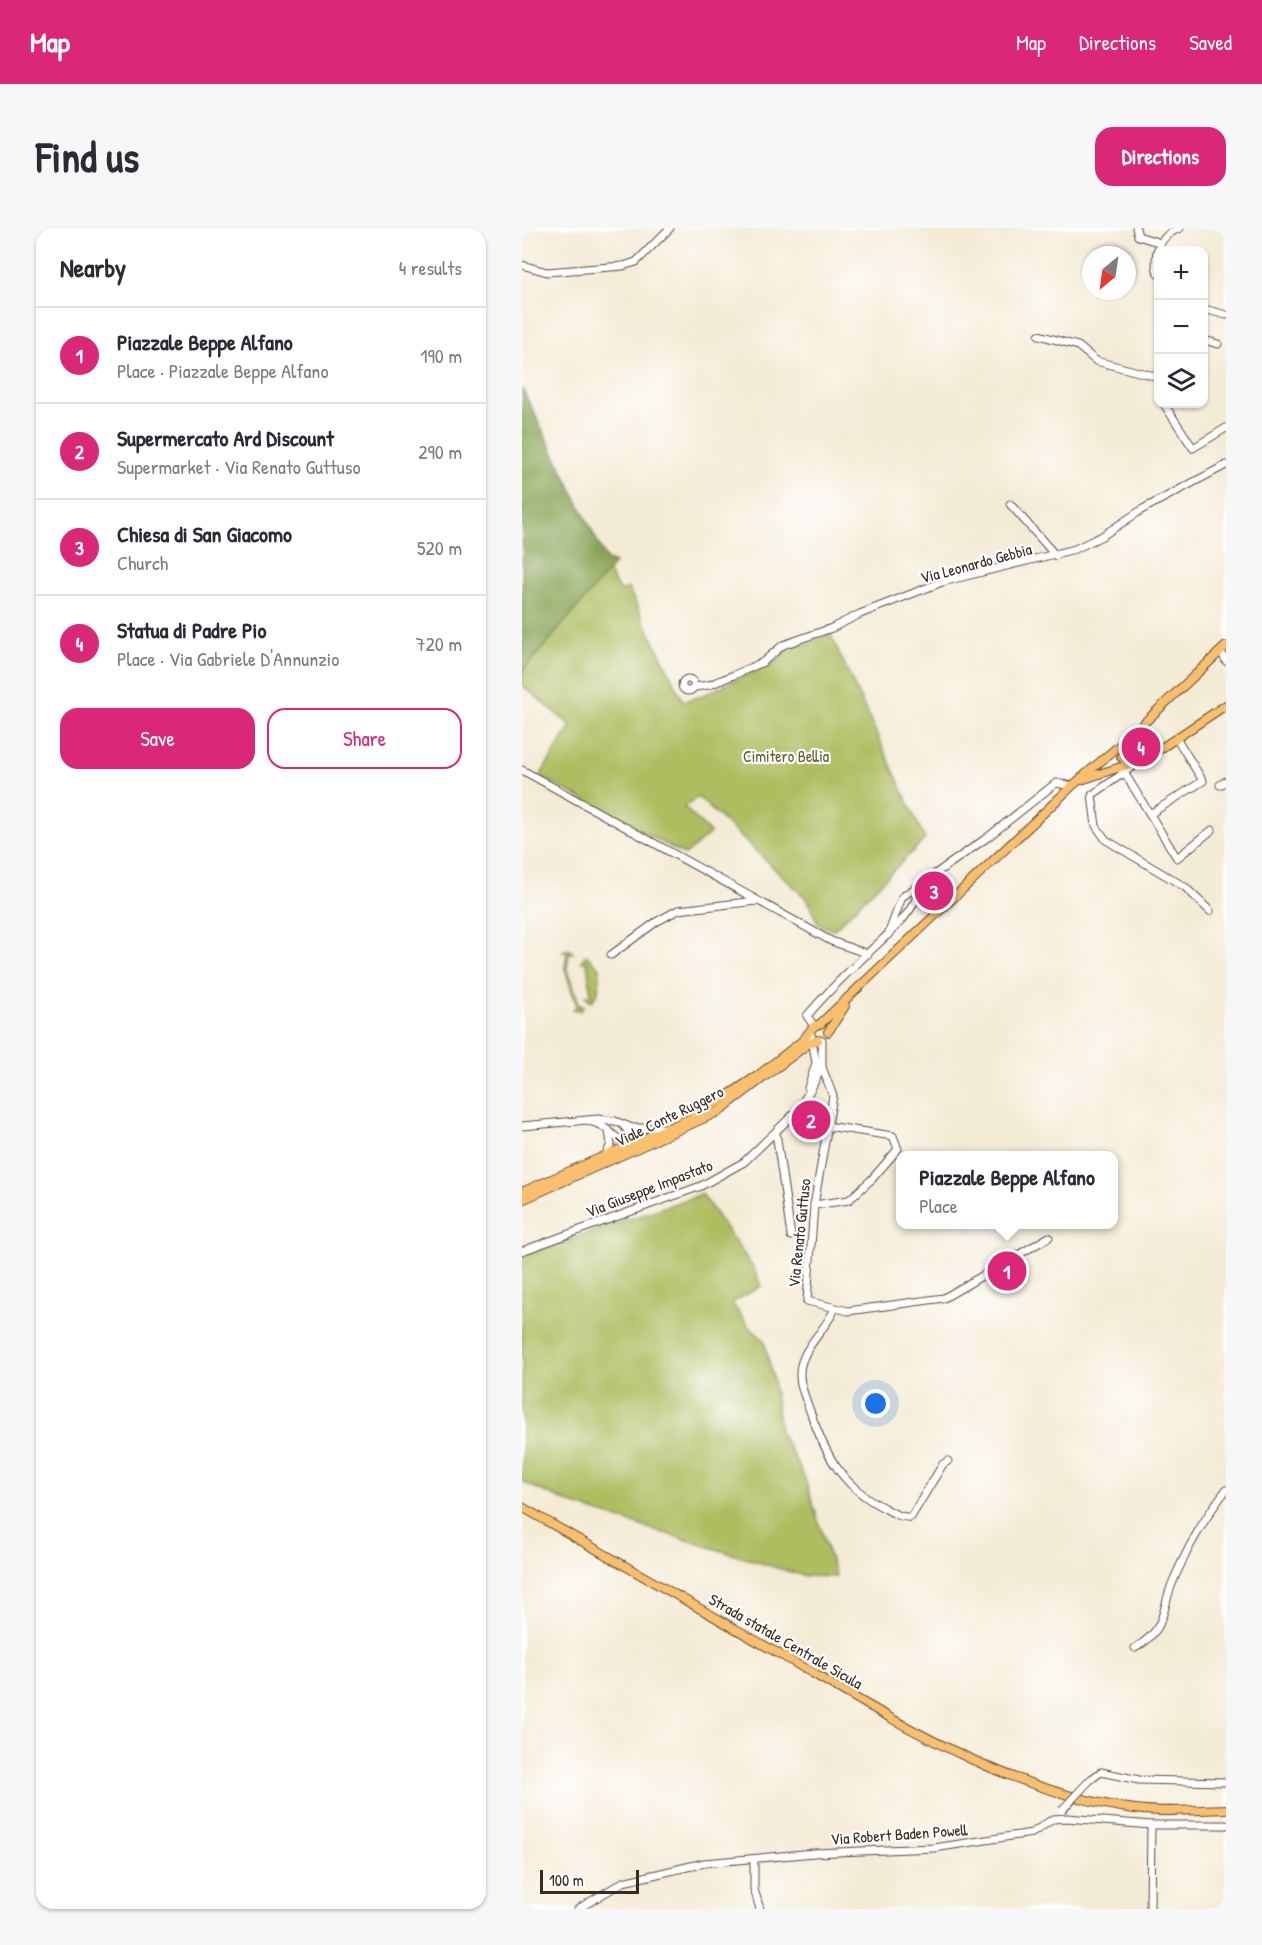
<!DOCTYPE html>
<meta charset="utf-8">
<style>
:root{--surface:#fff;--page:#f7f7f7;--text:#2b2b33;--muted:#7c7c81;--line:#e1e1e2;--accent:#db2777}
body{margin:0;font-family:"Patrick Hand",sans-serif;background:var(--page);color:var(--text)}
.controls{position:absolute;right:18px;top:18px;display:grid;overflow:hidden;border-radius:12px;box-shadow:0 2px 4px #0004}
.controls button{width:54px;height:54px;display:grid;place-items:center;padding:0;border:0;border-bottom:2px solid var(--line);background:var(--surface);color:var(--text);font:30px sans-serif}
.compass{position:absolute;left:560px;top:18px;width:54px;height:54px;border-radius:50%;background:var(--surface);box-shadow:0 2px 4px #0004;rotate:209deg}
.scale{position:absolute;left:18px;bottom:15px;width:99px;box-sizing:border-box;padding-left:6px;border:3px solid #3b2a1e;border-top:0;font-size:16px;line-height:21px;white-space:nowrap;color:#3b2a1e;-webkit-text-stroke:4px #fff;paint-order:stroke}
.you{position:absolute;left:354px;top:1176px;width:21px;height:21px;margin:-15px;border:4px solid #fff;border-radius:50%;background:#1a73e8;box-shadow:0 0 0 9px #1a73e833}
.badge{display:grid;place-items:center;width:39px;height:39px;border-radius:50%;background:var(--accent);color:#fff;font-size:20px;font-weight:700}
.pin{position:absolute;translate:-50% -50%;border:3px solid #fff;box-shadow:0 2px 6px #0006}
.popup{position:absolute;left:374px;top:923px;width:222px;height:78px;box-sizing:border-box;display:grid;place-content:center;border-radius:12px;background:var(--surface);filter:drop-shadow(0 2px 4px #0005);font-size:20px;white-space:nowrap;color:var(--muted)}
.popup b{font-size:22px;color:var(--text)}
.popup::after{content:'';position:absolute;left:50%;top:100%;margin-left:-12px;border:12px solid transparent;border-top-color:var(--surface)}
.list{margin:0;padding:0;list-style:none}
h2{display:flex;justify-content:space-between;align-items:center;height:78px;margin:0;padding:0 24px;font-size:26px}
h2 small{font-size:20px;font-weight:400;color:var(--muted)}
.list li{display:grid;grid-template-columns:39px 1fr auto;gap:18px;align-items:center;box-sizing:border-box;height:96px;padding:0 24px;border-top:2px solid var(--line)}
.list b{display:block;font-size:22px;white-space:nowrap}
.list p{margin:0;font-size:20px;white-space:nowrap;color:var(--muted)}
.list em{font-size:20px;font-style:normal;color:var(--muted)}
.actions{display:flex;gap:12px;padding:18px 24px}
.actions a{flex:1;padding:14px 0;border:2px solid var(--accent);border-radius:18px;text-align:center;font-size:21px;color:var(--accent)}
.actions .main{background:var(--accent);color:#fff}
.icon{flex:none;width:33px;height:33px;fill:none;stroke:currentColor;stroke-width:2;stroke-linecap:round;stroke-linejoin:round}
.map{position:relative;flex:none;width:704px;height:1681px;overflow:hidden;border-radius:18px}
header{display:flex;align-items:center;gap:36px;box-sizing:border-box;height:84px;padding:0 30px;background:var(--accent);color:#fff}
header strong{font-size:28px}
nav{display:flex;gap:33px;margin-inline-start:auto;font-size:21px}
.intro{display:flex;align-items:center;justify-content:space-between;box-sizing:border-box;height:144px;padding:0 36px}
h1{margin:0;font-size:42px}
.button{padding:15px 27px;border-radius:18px;background:var(--accent);color:#fff;font-size:21px;font-weight:700}
main{display:flex;gap:36px;padding:0 36px}
aside{flex:1;background:var(--surface);border-radius:18px;box-shadow:0 2px 4px #0004}
.map>svg:first-child{display:block}
.green{fill:#aebd60;stroke:#74743f;stroke-width:1.5}
.forest{fill:#8aa456;stroke:#62673a;stroke-width:1.5}
.lines{fill:none;stroke-linecap:round;stroke-linejoin:round}
.minor-casing{stroke:#574739;stroke-width:9}
.major-casing{stroke:#574739;stroke-width:10}
.minor{stroke:#fff;stroke-width:7}
.major{stroke:#f9bf6d;stroke-width:8}
.minor-bridge-casing{stroke:#574739;stroke-width:9;stroke-linecap:butt}
.minor-bridge{stroke:#fff;stroke-width:7}
.labels{text-anchor:middle;stroke-width:4.5;stroke-linejoin:round;paint-order:stroke}
.street-label{font-size:16px;fill:#3b2a1e;stroke:#fff}
.park-label{font-size:16px;fill:#635d35;stroke:#fff}
</style>
<header>
<strong>Map</strong>
<nav><a>Map</a><a>Directions</a><a>Saved</a></nav>
</header>
<div class="intro"><h1>Find us</h1><a class="button">Directions</a></div>
<main>
<aside>
<h2>Nearby<small>4 results</small></h2>
<ul class="list">
<li><span class="badge">1</span><div><b>Piazzale Beppe Alfano</b><p>Place · Piazzale Beppe Alfano</p></div><em>190 m</em></li>
<li><span class="badge">2</span><div><b>Supermercato Ard Discount</b><p>Supermarket · Via Renato Guttuso</p></div><em>290 m</em></li>
<li><span class="badge">3</span><div><b>Chiesa di San Giacomo</b><p>Church</p></div><em>520 m</em></li>
<li><span class="badge">4</span><div><b>Statua di Padre Pio</b><p>Place · Via Gabriele D'Annunzio</p></div><em>720 m</em></li>
</ul>
<div class="actions"><a class="main">Save</a><a>Share</a></div>
</aside>
<div class="map">
<svg width="704" height="1681" viewBox="0 0 704 1681">
<rect width="100%" height="100%" fill="#fff"/>
<filter id="ink" filterUnits="userSpaceOnUse"><feTurbulence type="fractalNoise" baseFrequency=".0167" numOctaves="2"/><feDisplacementMap in="SourceGraphic" scale="12" xChannelSelector="R" yChannelSelector="G"/><feConvolveMatrix kernelMatrix="1 2 1 2 8 2 1 2 1" color-interpolation-filters="sRGB"/></filter>
<filter id="wash" filterUnits="userSpaceOnUse"><feTurbulence type="fractalNoise" baseFrequency=".008" numOctaves="4" result="noise"/><feDisplacementMap in="SourceGraphic" scale="24" xChannelSelector="R" yChannelSelector="G"/><feGaussianBlur stdDeviation="1.35" result="paint"/><feColorMatrix in="noise" values="0 0 0 0 0 0 0 0 0 0 0 0 0 0 0 0 0 1.4 0 .05"/><feComposite in="paint" operator="in"/></filter>
<g filter="url(#wash)">
<rect width="100%" height="100%" fill="#f4ebd5"/>
<!-- green -->
<g class="green">
<path d="M86,343L98,364L106,360L161,473L177,469L258,431L259,422L262,420L268,422L281,415L283,418L308,405L403,611L311,702L296,696L285,671L176,569L162,579L188,605L163,627L18,548L49,498L0,457V444Z"/>
<path d="M47,721L51,725H47L45,740L58,778H62L58,783L51,781L55,779L43,740L45,724L40,723Z"/>
<path d="M64,727L78,740L76,765L69,774L64,768H69L65,734H60V731Z"/>
<path d="M180,966L232,1041L239,1058L210,1075L227,1099L242,1112L251,1150L258,1203L282,1248L314,1349L284,1348L265,1343L52,1277L0,1254V1028Z"/>
</g>
<!-- forest -->
<path class="forest" d="M0,160L84,331L93,335L0,444Z"/>
</g>
<g filter="url(#ink)">
<g class="lines">
<defs>
<g id="minor">
<path d="M614,0L616,8L639,15"/>
<path d="M0,37L25,44L101,38L114,34L148,0"/>
<path d="M636,46C630,25 637,8 658,0"/>
<path d="M682,81L704,87"/>
<path d="M517,107L556,118L574,133L636,149"/>
<path d="M682,112L696,116"/>
<path d="M642,176L671,220L704,200"/>
<path d="M488,276L534,328"/>
<path d="M699,423L704,433"/>
<circle cx="166" cy="457" r="6"/>
<path d="M173,459L187,457L212,447L241,434L261,417L310,400L338,386L420,354L553,321L580,308L621,281L704,237"/>
<path d="M616,535L570,567L574,598L584,612L663,659L688,683"/>
<path d="M600,541L655,630L690,602"/>
<path d="M0,542L309,713L346,726"/>
<path d="M698,557L704,553"/>
<path d="M628,586L681,553L655,511"/>
<path d="M366,707L380,669L466,609L534,555L550,558"/>
<path d="M89,727L134,694L156,682L235,673"/>
<path d="M292,798L285,788C303,766 325,745 346,725C369,703 390,688 400,657"/>
<path d="M300,839L311,868L292,977L285,1073L326,1083L422,1070L527,1009"/>
<path d="M286,860L294,835L289,806"/>
<path d="M67,893L79,897L107,919"/>
<path d="M101,897L107,904V919"/>
<path d="M0,898L76,891L93,893L110,900H145"/>
<path d="M254,905L269,1008"/>
<path d="M83,929L89,916L87,904"/>
<path d="M292,977L327,972L350,951L376,921L371,908L305,898"/>
<path d="M0,1023L179,958L222,934L275,883L289,861L300,839V812"/>
<path d="M313,1080C305,1101 279,1120 278,1144C277,1157 284,1171 288,1183C304,1228 320,1259 364,1281C373,1286 379,1290 389,1289L421,1236L426,1233"/>
<path d="M613,1420C647,1400 638,1382 652,1351C666,1319 683,1289 704,1262"/>
<path d="M568,1552L579,1544L617,1552L704,1554"/>
<path d="M232,1631V1661L238,1681"/>
<path d="M56,1681L101,1654L182,1635L292,1625L412,1620L510,1605L531,1591L545,1590L629,1597H704"/>
<path d="M628,1681L629,1597"/>
</g>
<g id="major">
<path d="M605,511L599,529L607,536"/>
<path d="M559,552L623,531L704,477"/>
<path d="M306,804L323,778"/>
<path d="M0,964L176,887L238,846L280,813L292,798L298,796L550,558L606,510L704,418"/>
<path d="M0,972L196,884L286,816L296,812"/>
<path d="M0,1279C87,1329 174,1379 261,1428C372,1492 484,1564 613,1581C643,1585 674,1582 704,1581"/>
</g>
</defs>
<!-- minor casing -->
<use href="#minor" class="minor-casing"/>
<!-- major casing -->
<use href="#major" class="major-casing"/>
<!-- minor -->
<use href="#minor" class="minor"/>
<!-- major -->
<use href="#major" class="major"/>
<defs>
<path id="minor-bridge" d="M540,1582L568,1552"/>
</defs>
<!-- minor-bridge casing -->
<use href="#minor-bridge" class="minor-bridge-casing"/>
<!-- minor-bridge -->
<use href="#minor-bridge" class="minor-bridge"/>
</g>
</g>
<g class="labels">
<!-- street labels -->
<g class="street-label">
<text transform="translate(454 335) rotate(-15)" y="6">Via Leonardo Gebbia</text>
<text transform="translate(147 888) rotate(-26)" y="6">Viale Conte Ruggero</text>
<text transform="translate(127 960) rotate(-21)" y="6">Via Giuseppe Impastato</text>
<text transform="translate(277 1005) rotate(-84)" y="6">Via Renato Guttuso</text>
<text transform="translate(264 1413) rotate(30)" y="6">Strada statale Centrale Sicula</text>
<text transform="translate(377 1606) rotate(-4)" y="6">Via Robert Baden Powell</text>
</g>
<!-- park labels -->
<g class="park-label">
<text x="264" y="534">Cimitero Bellia</text>
</g>
</g>
</svg>
<div class="controls">
<button>+</button>
<button>−</button>
<button><svg class="icon" aria-label="layers" viewBox="0 0 24 24"><path d="M12 4l9 5-9 5-9-5zM3 14l9 5 9-5"/></svg></button>
</div>
<svg class="compass" viewBox="-18 -18 36 36"><path d="M0-13l5 13h-10z" fill="#e53935"/><path d="M0 13l5-13h-10z" fill="#7c7c81"/></svg>
<div class="scale">100 m</div>
<div class="you"></div>
<div class="pin badge" style="left:485px;top:1043px">1</div>
<div class="popup"><b>Piazzale Beppe Alfano</b>Place</div>
<div class="pin badge" style="left:289px;top:892px">2</div>
<div class="pin badge" style="left:412px;top:663px">3</div>
<div class="pin badge" style="left:619px;top:519px">4</div>
</div>
</main>
